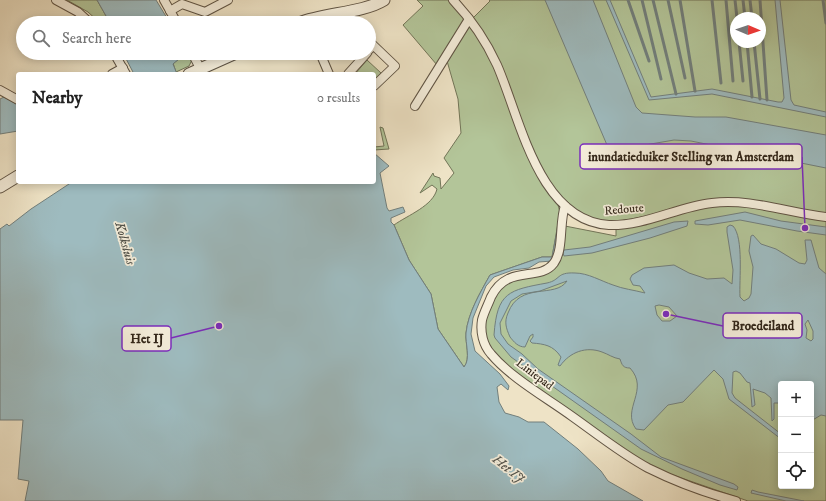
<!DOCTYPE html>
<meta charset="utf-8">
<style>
:root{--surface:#fff;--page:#f2f2f2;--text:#222;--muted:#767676;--line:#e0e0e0}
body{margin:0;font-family:"IM FELL DW Pica",serif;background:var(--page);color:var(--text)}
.controls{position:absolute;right:12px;bottom:12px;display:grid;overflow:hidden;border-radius:4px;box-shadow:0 2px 10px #0003}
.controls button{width:36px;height:36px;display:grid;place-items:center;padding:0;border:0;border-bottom:1px solid var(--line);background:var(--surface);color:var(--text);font:20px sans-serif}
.compass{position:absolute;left:730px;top:12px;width:36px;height:36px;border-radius:50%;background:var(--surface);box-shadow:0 2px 10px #0003;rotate:92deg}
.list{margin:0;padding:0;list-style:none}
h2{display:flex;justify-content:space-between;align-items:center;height:52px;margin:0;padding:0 16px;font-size:17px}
h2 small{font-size:13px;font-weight:400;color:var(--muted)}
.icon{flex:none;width:22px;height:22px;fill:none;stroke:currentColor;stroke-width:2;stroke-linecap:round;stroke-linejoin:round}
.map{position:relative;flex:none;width:826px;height:501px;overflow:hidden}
.search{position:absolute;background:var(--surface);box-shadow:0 2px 10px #0003;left:16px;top:16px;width:360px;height:44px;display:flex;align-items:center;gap:10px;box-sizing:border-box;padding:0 14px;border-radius:22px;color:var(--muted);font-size:15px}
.panel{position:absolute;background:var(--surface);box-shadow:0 2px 10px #0003;left:16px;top:72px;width:360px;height:112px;border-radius:4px}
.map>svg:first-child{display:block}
.green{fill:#b3c599;stroke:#727558;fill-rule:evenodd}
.water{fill:#9ebbbf;stroke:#727f7c;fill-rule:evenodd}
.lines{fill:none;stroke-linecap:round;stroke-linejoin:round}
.stream{stroke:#727f7c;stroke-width:3}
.minor-casing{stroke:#605444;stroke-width:10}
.tertiary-casing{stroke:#605444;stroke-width:13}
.minor{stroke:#f4edda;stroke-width:8}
.tertiary{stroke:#f4edda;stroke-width:11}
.labels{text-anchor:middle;stroke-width:3.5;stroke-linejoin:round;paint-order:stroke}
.street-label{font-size:12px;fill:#312518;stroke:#f4edda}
.water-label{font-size:13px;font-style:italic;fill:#52524a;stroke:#f4edda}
.leader{fill:none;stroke:#7b2cbf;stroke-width:1.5}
.callout-dot{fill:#7b2cbf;stroke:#f4edda;stroke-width:1.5}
.callout{fill:#f4edda;stroke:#7b2cbf;stroke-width:1.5}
.callout-label{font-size:13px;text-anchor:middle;font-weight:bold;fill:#312518}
</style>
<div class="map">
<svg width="826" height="501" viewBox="0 0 826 501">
<rect width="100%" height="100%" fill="#eee3c6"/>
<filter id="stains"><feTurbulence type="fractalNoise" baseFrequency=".005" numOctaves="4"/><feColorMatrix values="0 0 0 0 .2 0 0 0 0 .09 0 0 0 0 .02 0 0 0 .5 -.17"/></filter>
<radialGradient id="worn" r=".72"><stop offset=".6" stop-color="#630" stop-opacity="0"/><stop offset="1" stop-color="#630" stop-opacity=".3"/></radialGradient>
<!-- green -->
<g class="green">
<path d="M67,0H97L110,23H100L88,12Z"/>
<path d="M417,0H448L477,34L486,49L547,190L558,205L560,212L552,257H542L490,275C480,293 468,313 466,333C465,343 471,359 464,367L438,329L431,294L409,260L394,225C408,215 433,206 437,189L432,185L420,193L433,173L434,176L440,178L441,189L454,173L444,158L461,133L458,99L445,54L437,65L403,25L423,6Z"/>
<path d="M489,0H826V214L736,199L615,222L595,220L569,206L545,178L473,18L490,1ZM736,18H760V42H736Z"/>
<path d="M179,53H187L192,60L189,66L176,72L173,63L179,59Z"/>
<path d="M367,60L381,73L374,80V74H355Z"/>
<path d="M380,127L383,128L389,149L374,150V147L384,146Z"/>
<path d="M733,204L826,219V501H748L664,472L643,462L514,371L493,353L487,343L484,326L488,311L499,290L509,282L546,272L565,226L616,236V228L692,209ZM781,384H811V486H781Z"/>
</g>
<!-- water -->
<g class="water">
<path d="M97,0H156L170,23H110Z"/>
<path d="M545,0H593L636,107L642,113L695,117H726L826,135V168L691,141L674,140L616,150L607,145Z"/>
<path d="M606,0H610L651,97L712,89L778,102H782L784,98L775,0H780L791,100L794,105L826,112V117L712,94L649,100Z"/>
<path d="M123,53H179V59L173,64L177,74H134Z"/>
<path d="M4,97L18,105V131L0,134V99Z"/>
<path d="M374,153L389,166L380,173L387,208L389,211L403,207L405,212L391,218V222L394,225L409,260L431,294L438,329L464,367C471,359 465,343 466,333C468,313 480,293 490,275L542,257H552L558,226V245L552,261L539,262L529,268L513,270L494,277L486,286L473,318L471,334L475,351L500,374L509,386L508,390L501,384L497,387L499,402L505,413L519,417L528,422H544L578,449L601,471L608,481L643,501H25L29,481L18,479L23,420H0V229L7,224L9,226L31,209L72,182H374Z"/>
<path d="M745,212L781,221L826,227V235L797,231L740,220L708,225L695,224V221Z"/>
<path d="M688,221L687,226L650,238L592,253L564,256L563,253L564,250L590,247L674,222Z"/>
<path d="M730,225L733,226C744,238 739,280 740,297L744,301L749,298L751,294L753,267L749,251L751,236L753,235L761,244L776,249L799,263L805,264L807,260L805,240H811L819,268L826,274V416L821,415L811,421V384H781V403H774V419L772,421L771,398L765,393L753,389L755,405L752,407L750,383L747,382L740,373L736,371L733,372L732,393L735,398L781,434V439L729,399L723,379L714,370L683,402L668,405L644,430L636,429C621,409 650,390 630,368C623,368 622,365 620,359C613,358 608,354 602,352C586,346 570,352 560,366L558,365L561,357C553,345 544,344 532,343L530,341L533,337V334L530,336L525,347C518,347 514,342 510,337C506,328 504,322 508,313C520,281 555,299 567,281L540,291L522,294L511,301L500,323L501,334L508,344L522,354L538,369L631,434L661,457L734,484L738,487L737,490L720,485L682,469L641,449L511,357L495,338L494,335C497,292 509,290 547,283C561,280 556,272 575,273C588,273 601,281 613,285C623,289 634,290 645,293L640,286L633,285L630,279L632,275L644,268L674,265L689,273L707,279L724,278L732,284L733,270L727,232V227ZM659,305L669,307L677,316L670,321H662L657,315L655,306ZM808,320L813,331V339L811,341L806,338L807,330L805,324Z"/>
<path d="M752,490L758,492L804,501H786L751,493Z"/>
</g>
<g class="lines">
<!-- stream -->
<g class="stream">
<path d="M628,0L649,61"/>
<path d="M642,0L661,79"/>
<path d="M653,0L676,94"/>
<path d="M668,0L685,78"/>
<path d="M680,0L695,91"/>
<path d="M712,0L721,83"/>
<path d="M726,0L733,81"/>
<path d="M735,0L737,18"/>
<path d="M743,0L745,18"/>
<path d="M750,0L752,18"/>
<path d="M760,0L767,100"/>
<path d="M823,0L826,23"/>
<path d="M739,42L743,81"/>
<path d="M747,42L752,97"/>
<path d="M754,42L760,99"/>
</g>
<defs>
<g id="minor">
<path d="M56,0L78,12L90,23"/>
<path d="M164,0L177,23"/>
<path d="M453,0C471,19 486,41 497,65C520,117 538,221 609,225C645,226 677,207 712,203C750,198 789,213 826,217"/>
<path d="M170,11L182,4L205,12L228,0"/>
<path d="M369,50L373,45L395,66L374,86"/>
<path d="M114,53L126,74"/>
<path d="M192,53L200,68"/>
<path d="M320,53L329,74"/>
<path d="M112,74L123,68"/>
<path d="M348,74L367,53"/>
<path d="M0,90L18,100"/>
<path d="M415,106L469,19"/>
<path d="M565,206C559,222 564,249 554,263C539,283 508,263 491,297C488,305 484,312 482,320C480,332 483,345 491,354C511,378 547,398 573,417C597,434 622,454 648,468C676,482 706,493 736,501"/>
</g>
<g id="tertiary">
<path d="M299,23C324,13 363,13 384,0"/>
<path d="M189,74L236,53"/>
<path d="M0,187L18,176"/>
</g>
</defs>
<!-- minor casing -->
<use href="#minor" class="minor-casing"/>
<!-- tertiary casing -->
<use href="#tertiary" class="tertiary-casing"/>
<!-- minor -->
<use href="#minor" class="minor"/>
<!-- tertiary -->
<use href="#tertiary" class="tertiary"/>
</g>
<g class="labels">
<!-- street labels -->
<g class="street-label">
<text transform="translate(624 209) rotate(-5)" y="4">Redoute</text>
<text transform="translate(535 374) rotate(37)" y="4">Liniepad</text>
</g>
<!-- water labels -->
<g class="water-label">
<text transform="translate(126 243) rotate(74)" y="5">Kolksluis</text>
<text transform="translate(509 468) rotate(38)" y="5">Het IJ</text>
</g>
</g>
<!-- callouts -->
<path class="leader" d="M805 228L802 157M666 314L723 326M219 326L171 338"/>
<g class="callout-dot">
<circle cx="805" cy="228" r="4"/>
<circle cx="666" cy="314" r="4"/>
<circle cx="219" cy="326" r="4"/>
</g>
<g class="callout">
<rect x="580" y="144" width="222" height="25" rx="4"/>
<rect x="723" y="313" width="79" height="25" rx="4"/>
<rect x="122" y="326" width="49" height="25" rx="4"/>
</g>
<g class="callout-label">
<text x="691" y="161">inundatieduiker Stelling van Amsterdam</text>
<text x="763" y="330">Broedeiland</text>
<text x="147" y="343">Het IJ</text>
</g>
<rect width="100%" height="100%" filter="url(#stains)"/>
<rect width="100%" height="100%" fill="url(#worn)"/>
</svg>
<div class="controls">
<button>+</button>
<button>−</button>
<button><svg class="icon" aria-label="locate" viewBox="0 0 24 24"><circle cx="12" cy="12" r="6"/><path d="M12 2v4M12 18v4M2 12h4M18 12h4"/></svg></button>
</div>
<svg class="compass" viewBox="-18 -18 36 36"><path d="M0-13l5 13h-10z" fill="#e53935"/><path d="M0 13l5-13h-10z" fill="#767676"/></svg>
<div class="search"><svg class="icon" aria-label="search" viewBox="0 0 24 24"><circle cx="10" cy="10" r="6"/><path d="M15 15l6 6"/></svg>Search here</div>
<section class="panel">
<h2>Nearby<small>0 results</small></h2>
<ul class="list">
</ul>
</section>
</div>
